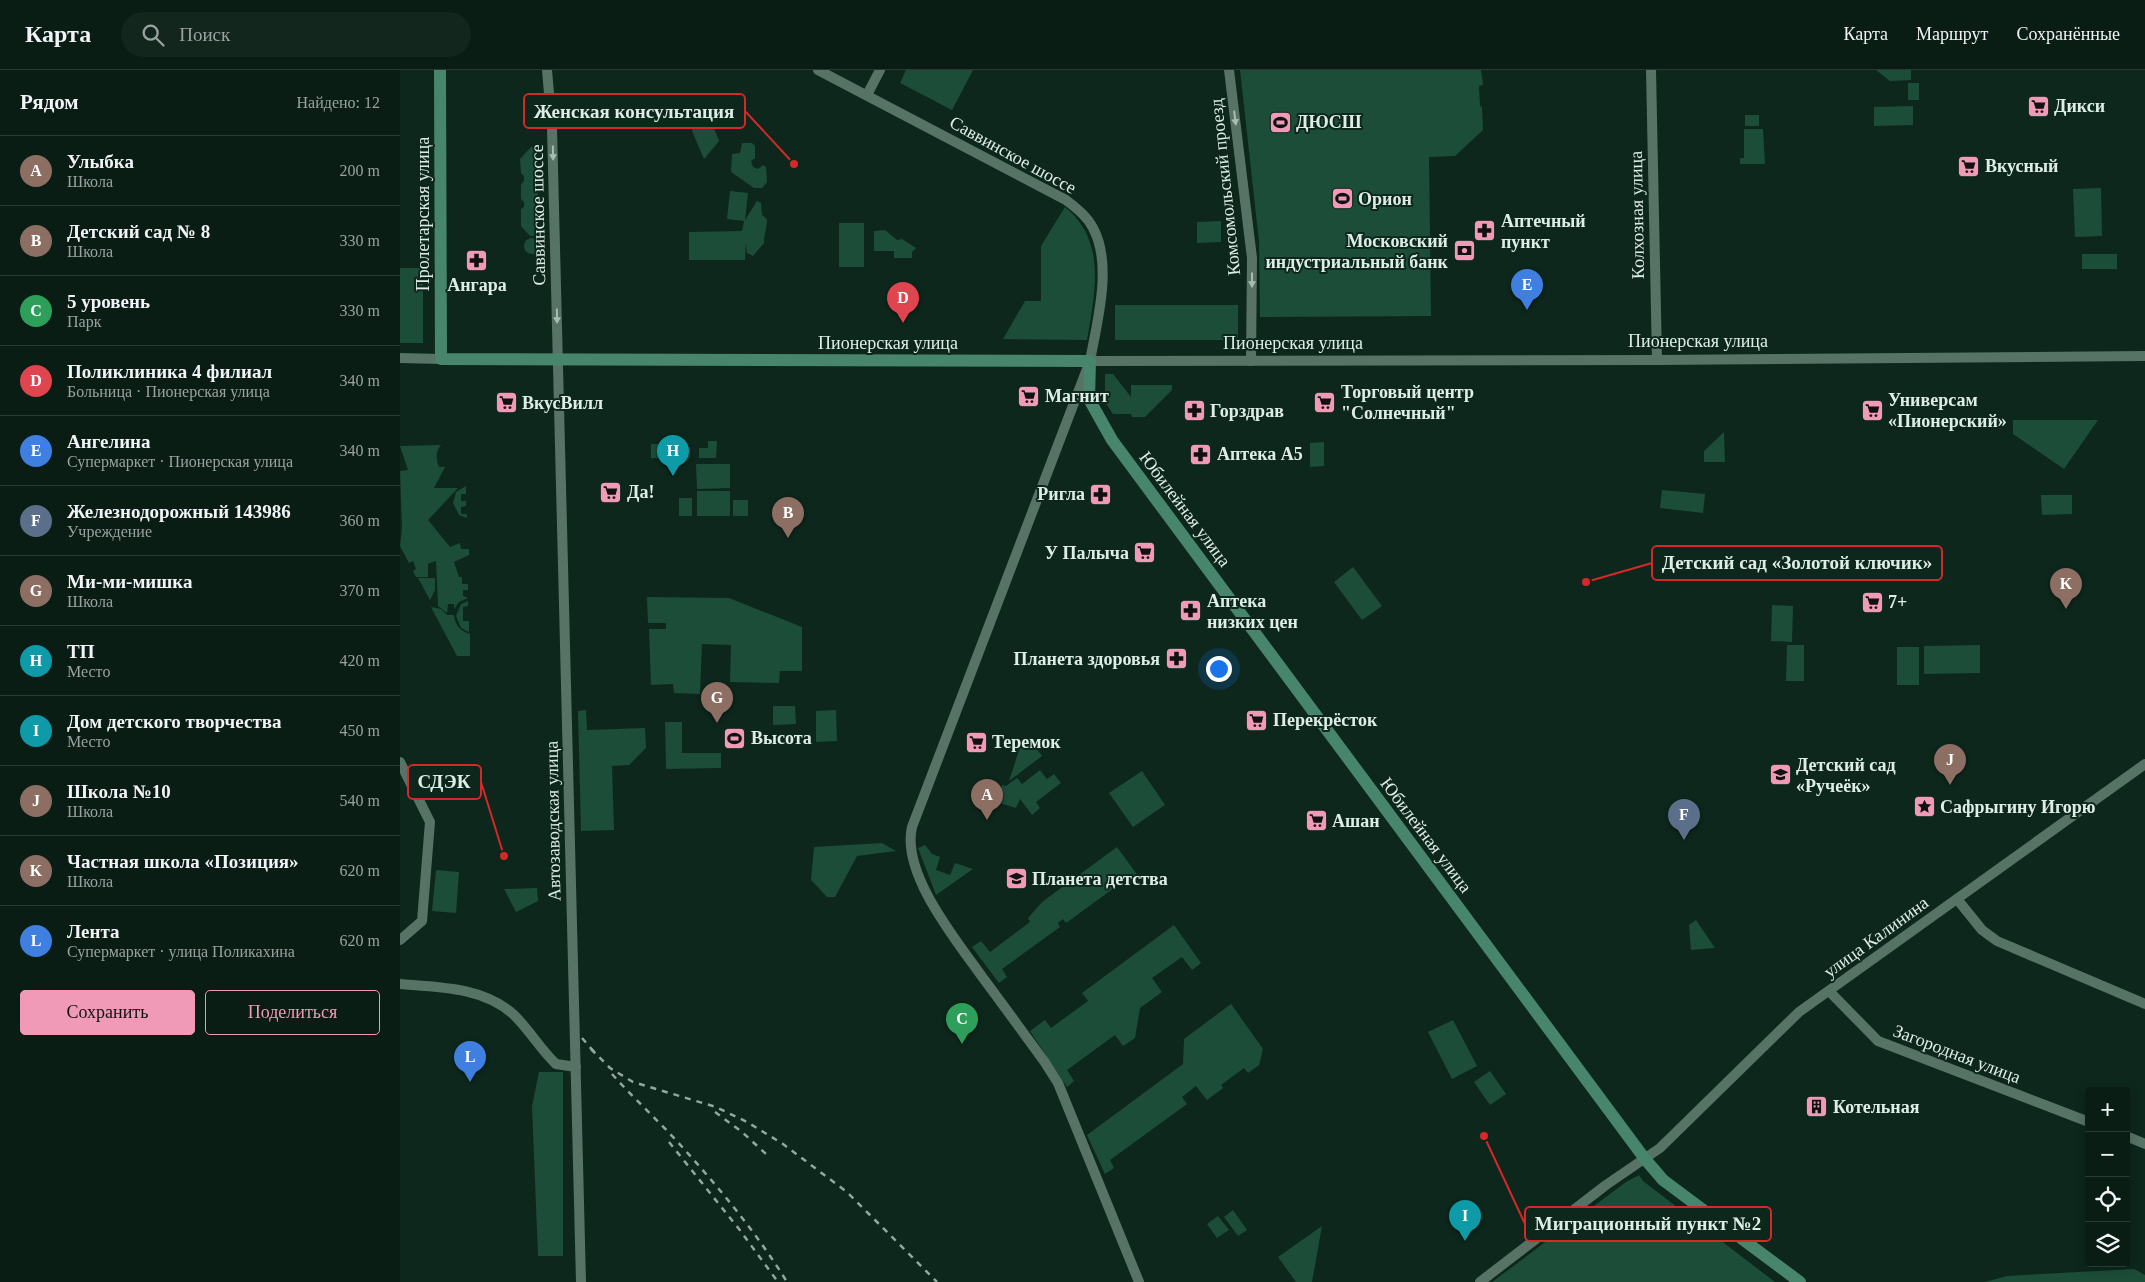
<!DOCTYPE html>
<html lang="ru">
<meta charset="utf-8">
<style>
:root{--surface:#0a1d15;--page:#13261e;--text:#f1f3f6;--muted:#99a2a0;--line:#2a3b34;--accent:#f09ab7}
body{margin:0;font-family:"Times New Roman",serif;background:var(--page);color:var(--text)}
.controls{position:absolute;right:15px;bottom:15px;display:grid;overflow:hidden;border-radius:5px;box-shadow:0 2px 12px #0003}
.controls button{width:45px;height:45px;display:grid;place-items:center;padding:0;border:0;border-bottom:1px solid var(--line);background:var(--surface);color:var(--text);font:25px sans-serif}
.you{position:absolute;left:818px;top:598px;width:18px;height:18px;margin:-12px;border:4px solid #fff;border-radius:50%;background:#1a73e8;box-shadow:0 0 0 8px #1a73e833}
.badge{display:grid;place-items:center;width:32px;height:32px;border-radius:50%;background:var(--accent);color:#fff;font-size:16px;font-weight:700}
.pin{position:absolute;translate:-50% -41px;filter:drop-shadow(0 1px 2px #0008)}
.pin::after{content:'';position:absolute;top:26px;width:18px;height:15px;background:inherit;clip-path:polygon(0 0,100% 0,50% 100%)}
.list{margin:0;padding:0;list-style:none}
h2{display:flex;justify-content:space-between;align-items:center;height:65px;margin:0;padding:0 20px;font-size:21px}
h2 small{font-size:16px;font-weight:400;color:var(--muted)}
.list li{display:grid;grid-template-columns:32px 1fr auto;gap:15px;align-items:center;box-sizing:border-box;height:70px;padding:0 20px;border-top:1px solid var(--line)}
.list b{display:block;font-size:19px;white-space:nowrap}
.list p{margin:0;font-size:16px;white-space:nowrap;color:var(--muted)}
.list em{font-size:16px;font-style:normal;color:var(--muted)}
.actions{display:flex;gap:10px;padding:15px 20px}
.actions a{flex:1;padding:11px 0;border:1px solid var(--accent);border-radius:5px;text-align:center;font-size:18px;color:var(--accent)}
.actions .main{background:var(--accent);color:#111}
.icon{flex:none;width:28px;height:28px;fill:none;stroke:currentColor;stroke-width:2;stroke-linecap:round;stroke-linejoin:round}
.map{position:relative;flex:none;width:1745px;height:1212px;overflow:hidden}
header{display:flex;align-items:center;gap:30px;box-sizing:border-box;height:70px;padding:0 25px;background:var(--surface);border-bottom:1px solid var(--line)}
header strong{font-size:24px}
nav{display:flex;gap:28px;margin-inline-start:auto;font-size:18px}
.search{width:350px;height:45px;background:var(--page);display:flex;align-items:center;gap:12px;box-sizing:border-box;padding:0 18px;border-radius:28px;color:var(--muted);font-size:19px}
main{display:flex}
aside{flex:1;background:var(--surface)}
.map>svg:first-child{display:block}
.green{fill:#1c4d39}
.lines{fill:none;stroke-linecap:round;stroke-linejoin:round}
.minor{stroke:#577365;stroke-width:10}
.major{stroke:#47866c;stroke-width:12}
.rail{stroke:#93a79e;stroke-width:2.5;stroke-dasharray:6 6;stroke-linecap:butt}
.oneway{fill:#a8bdb2}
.labels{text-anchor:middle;stroke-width:4;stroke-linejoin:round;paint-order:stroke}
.poi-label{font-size:18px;font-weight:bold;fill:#deeee6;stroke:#0d271c;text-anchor:start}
.street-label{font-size:18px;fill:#deeee6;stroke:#0d271c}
.leader{fill:none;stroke:#d62828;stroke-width:2}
.callout-dot{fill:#d62828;stroke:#0d271c;stroke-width:2}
.callout{fill:#0d271c;stroke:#d62828;stroke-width:2}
.callout-label{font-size:19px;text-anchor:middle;font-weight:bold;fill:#deeee6}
</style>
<header>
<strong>Карта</strong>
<div class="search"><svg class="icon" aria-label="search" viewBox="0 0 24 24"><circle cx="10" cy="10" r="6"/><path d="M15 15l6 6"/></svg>Поиск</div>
<nav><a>Карта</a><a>Маршрут</a><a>Сохранённые</a></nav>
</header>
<main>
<aside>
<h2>Рядом<small>Найдено: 12</small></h2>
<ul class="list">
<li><span class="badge" style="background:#8d6e63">A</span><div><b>Улыбка</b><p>Школа</p></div><em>200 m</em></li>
<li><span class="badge" style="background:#8d6e63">B</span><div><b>Детский сад № 8</b><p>Школа</p></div><em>330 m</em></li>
<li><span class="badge" style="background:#2e9e5b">C</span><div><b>5 уровень</b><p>Парк</p></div><em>330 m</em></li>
<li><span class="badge" style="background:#e0444e">D</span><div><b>Поликлиника 4 филиал</b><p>Больница · Пионерская улица</p></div><em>340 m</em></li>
<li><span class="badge" style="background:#3f7fe0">E</span><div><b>Ангелина</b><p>Супермаркет · Пионерская улица</p></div><em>340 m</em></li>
<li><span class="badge" style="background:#5c6f8a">F</span><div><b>Железнодорожный 143986</b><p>Учреждение</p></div><em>360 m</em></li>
<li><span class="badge" style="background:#8d6e63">G</span><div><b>Ми-ми-мишка</b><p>Школа</p></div><em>370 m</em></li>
<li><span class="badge" style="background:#0f9aa8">H</span><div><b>ТП</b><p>Место</p></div><em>420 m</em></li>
<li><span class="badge" style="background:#0f9aa8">I</span><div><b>Дом детского творчества</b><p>Место</p></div><em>450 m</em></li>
<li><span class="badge" style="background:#8d6e63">J</span><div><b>Школа №10</b><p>Школа</p></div><em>540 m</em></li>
<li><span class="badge" style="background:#8d6e63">K</span><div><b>Частная школа «Позиция»</b><p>Школа</p></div><em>620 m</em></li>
<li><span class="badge" style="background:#3f7fe0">L</span><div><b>Лента</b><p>Супермаркет · улица Поликахина</p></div><em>620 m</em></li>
</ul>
<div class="actions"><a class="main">Сохранить</a><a>Поделиться</a></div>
</aside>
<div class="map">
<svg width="1745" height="1212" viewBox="0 0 1745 1212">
<rect width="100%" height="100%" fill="#0d271c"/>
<!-- green -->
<g class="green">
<path d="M506,0H573L552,40L500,13Z"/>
<path d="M840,0H1081L1083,15L1079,16L1080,36L1082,37L1083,60L1055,86L1029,87L1031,246L860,247L859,172Z"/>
<path d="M1476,0H1511V10L1490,11Z"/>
<rect x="1508" y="13" width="11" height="17"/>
<path d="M1513,36V55L1474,56V37Z"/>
<path d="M293,41L313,42V56L319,71L304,89L292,61Z"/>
<rect x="1345" y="45" width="14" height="11"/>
<path d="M1344,59H1363L1365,94H1340V88H1344Z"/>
<path d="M342,73H352L355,76V88L351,91L353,97L358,99L363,95L366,97L367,112L362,118H354L331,102L332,84L340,83Z"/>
<path d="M131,77H135V92L141,96L140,100L136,102C136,111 138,118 138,127L135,130V143L140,147L139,151L136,153V166H130L121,156V139L124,137V132L121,129V115L124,111V106L121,103L120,89Z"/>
<path d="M1701,118L1702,166L1675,167L1673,119Z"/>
<path d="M330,121L348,123L345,150L357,131L361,133L362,145L367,149C367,158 364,164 364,173L353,186L347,183L346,172L345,190H289V162L342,161L344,151L327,149Z"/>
<path d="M665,137C707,171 695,223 687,270L603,269L625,231H641V176Z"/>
<path d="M821,151V172L797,173V152Z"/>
<rect x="439" y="153" width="25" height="44"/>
<path d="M485,160L497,170L502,169L516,178L512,182V188H494V181H474V161Z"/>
<circle cx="132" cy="176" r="8"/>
<rect x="1682" y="184" width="35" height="15"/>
<rect x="0" y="198" width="23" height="75"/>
<rect x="715" y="235" width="123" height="35"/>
<path d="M705,304H713L731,327V315H772V320L745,347H732L731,344H713L705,332Z"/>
<path d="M1613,350H1698L1664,399L1613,364Z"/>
<path d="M1324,362L1325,392H1304V381Z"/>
<path d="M308,371H317L316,388H299V378H308Z"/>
<path d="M924,372V396L910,397V373Z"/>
<rect x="251" y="374" width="12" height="14"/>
<path d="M41,375C35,382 36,389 39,397H45L34,418H58L28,450L50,477L60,473L61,479H69V485L54,492L59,507H62V514H68V520H63V526L68,528L59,532L54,539V534H48L47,543L38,536L36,491L28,494V507H16L13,501L16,499L13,491L9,493L0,476L2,458L0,401L8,400L0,376Z"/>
<rect x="275" y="377" width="15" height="11"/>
<path d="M296,394H330V418L297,419Z"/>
<path d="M66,416V424H61V431H66V436L61,437V444H67V448L59,445L53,433L56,422Z"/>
<path d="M1262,420L1305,424L1303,443L1260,438Z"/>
<rect x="297" y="421" width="33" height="25"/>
<path d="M1641,425H1672V444L1642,445Z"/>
<rect x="279" y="428" width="13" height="18"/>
<rect x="333" y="430" width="15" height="16"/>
<path d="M953,497L982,536L962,550L934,512Z"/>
<path d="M18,508H35V520L30,530Z"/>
<path d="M247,527L329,528L402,557V601H380L379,613L330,612L331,575L302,574L300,624L274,623L273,614L251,615L249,559H266V553H248Z"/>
<path d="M68,531V536L63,537V551H69V562L61,558L56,546L61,534Z"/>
<path d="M1372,535L1393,536L1392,572L1371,571Z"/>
<path d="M31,537L41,539L47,545H54C55,555 60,561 70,564V586H57Z"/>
<path d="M1387,575H1404V611H1386Z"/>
<path d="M1580,575V603L1524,604V576Z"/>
<rect x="1497" y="577" width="22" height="38"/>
<path d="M373,636H395L396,654L373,655Z"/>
<path d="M186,640L187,660L245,658L246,678L229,695L212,696L214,760L181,761L178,641Z"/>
<path d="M436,640L437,671L416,672V641Z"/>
<path d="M265,652H282V683H321V698L266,699Z"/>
<path d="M623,668L631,671L642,686L609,711Z"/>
<path d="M640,700L647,709L654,704L661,713L636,732L640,738L632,745L620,729L616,738L597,732L602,715L606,716L617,708L622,714Z"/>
<path d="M742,701L765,735L733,757L709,723Z"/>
<path d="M482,773L496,781L457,786L435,827H427L411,810L414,777Z"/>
<path d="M525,775L532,784L540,787L536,800L550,805L555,793L573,799L536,825L518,778Z"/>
<path d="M717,777L741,810L735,815L725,810L666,853L663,849L658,853L660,857L602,899L607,907L599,913L572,877L581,871L590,882L630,852L628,848L642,832Z"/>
<path d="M36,800L59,802L56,843L32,841Z"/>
<path d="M137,818L138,831L116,842L104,819Z"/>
<path d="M1296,850L1315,878L1291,880L1289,855Z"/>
<path d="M774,855L801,893L792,900L782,887L752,908L762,922L740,938L735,968L723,976L715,965L667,1000L674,1011L667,1017L630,961L645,950L651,958L688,931L682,923Z"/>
<path d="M831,934L863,979L859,995L848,1003L844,998L821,1015L823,1018L807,1030L796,1016L782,1027L787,1034L710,1090L714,1098L705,1104L687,1065L783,994L784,969Z"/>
<path d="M1053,950L1077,996L1052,1009L1028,962Z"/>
<path d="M1090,1001L1106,1024L1090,1035L1074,1012Z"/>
<path d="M139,1002H163V1186H138L132,1036Z"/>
<path d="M1239,1105L1243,1111L1375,1212H1092L1226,1112Z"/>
<path d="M833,1140L847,1160L838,1166L824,1147Z"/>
<path d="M818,1146L829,1160L817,1168L807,1154Z"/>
<path d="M922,1156L912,1212H896L878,1187Z"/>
<path d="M1734,1199L1745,1205V1212H1585L1607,1206Z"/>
</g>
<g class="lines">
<!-- minor -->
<g class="minor">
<path d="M147,0L152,58L181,1212"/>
<path d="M418,0L666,130C676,138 687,146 693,158C713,195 697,252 690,291L512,757C501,804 557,871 583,908C604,936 624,964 644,991L658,1013L739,1212"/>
<path d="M829,0L852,188L851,291"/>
<path d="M1251,0L1257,290"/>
<path d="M467,25L480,0"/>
<path d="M0,288L41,289"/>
<path d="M690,291L1257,290L1745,286"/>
<path d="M0,692L30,752L22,851L0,870"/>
<path d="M1557,829L1582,860L1597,871L1745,934"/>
<path d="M0,914C38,917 83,917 113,944C129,959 140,979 156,994L176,997"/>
<path d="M1429,921L1478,971L1689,1052"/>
<path d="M1726,1066L1745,1074"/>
<path d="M1080,1212L1206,1115L1260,1078L1399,942L1745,694"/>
</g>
<!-- major -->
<path class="major" d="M40,0L41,289L690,291L689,329L712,370L1245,1089L1263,1110L1400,1212"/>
<!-- rail -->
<g class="rail">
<path d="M182,968L195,983"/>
<path d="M191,979L210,998L233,1012L316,1037L347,1052L383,1074L447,1122L537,1212"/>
<path d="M212,1004C235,1030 261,1053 284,1079C321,1120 358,1165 387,1212"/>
<path d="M315,1042L342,1062L366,1084"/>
<path d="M269,1072L339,1159L378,1212"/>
</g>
</g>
<!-- one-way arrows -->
<defs><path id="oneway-solid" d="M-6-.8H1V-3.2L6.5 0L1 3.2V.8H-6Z" transform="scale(1.25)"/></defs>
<g class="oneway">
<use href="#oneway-solid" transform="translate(835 48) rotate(83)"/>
<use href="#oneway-solid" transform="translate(153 83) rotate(89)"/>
<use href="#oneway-solid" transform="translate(852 210) rotate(90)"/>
<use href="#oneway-solid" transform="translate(157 246) rotate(89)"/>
</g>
<!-- icons -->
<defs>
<symbol id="supermarket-square" viewBox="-11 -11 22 22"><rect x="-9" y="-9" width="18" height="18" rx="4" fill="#f09ab7" stroke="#0d271c"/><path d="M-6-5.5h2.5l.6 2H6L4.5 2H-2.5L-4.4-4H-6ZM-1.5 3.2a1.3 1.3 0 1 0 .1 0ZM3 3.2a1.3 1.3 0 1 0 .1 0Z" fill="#111"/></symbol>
<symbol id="stadium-square" viewBox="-11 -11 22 22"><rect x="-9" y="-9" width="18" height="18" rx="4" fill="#f09ab7" stroke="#0d271c"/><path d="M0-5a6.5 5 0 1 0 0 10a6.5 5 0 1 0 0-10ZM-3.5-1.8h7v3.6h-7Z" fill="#111"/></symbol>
<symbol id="pharmacy-square" viewBox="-11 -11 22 22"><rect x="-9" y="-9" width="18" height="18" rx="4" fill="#f09ab7" stroke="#0d271c"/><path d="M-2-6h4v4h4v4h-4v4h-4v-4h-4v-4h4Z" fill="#111"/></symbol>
<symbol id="bank-square" viewBox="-11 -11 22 22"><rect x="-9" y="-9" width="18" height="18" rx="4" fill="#f09ab7" stroke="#0d271c"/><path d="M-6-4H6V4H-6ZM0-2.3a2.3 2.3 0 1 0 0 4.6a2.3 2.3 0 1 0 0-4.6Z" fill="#111"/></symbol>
<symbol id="school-square" viewBox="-11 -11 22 22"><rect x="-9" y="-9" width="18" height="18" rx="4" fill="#f09ab7" stroke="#0d271c"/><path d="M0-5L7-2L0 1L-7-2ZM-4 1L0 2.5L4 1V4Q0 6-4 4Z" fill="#111"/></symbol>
<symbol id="sight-square" viewBox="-11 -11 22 22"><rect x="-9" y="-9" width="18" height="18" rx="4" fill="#f09ab7" stroke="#0d271c"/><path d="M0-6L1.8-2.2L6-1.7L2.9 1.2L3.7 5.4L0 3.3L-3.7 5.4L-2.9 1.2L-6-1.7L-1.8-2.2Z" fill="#111"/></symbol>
<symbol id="building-square" viewBox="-11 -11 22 22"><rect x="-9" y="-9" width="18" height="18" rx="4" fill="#f09ab7" stroke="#0d271c"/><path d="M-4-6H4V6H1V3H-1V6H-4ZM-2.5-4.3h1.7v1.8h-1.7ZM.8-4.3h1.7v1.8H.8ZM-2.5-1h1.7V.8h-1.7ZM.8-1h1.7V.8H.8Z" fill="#111"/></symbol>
</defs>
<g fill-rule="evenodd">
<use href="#supermarket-square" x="1626" y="24" width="25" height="25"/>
<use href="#stadium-square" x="868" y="40" width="25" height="25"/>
<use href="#supermarket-square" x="1556" y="84" width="25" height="25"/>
<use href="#stadium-square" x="930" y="116" width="25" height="25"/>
<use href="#pharmacy-square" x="1072" y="148" width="25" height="25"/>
<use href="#bank-square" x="1052" y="168" width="25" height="25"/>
<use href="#pharmacy-square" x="64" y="178" width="25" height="25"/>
<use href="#supermarket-square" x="616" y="314" width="25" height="25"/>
<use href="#supermarket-square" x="912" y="320" width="25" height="25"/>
<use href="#supermarket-square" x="94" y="320" width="25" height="25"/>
<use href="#supermarket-square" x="1460" y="328" width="25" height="25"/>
<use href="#pharmacy-square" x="782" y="328" width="25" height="25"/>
<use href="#pharmacy-square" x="788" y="372" width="25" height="25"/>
<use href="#supermarket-square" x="198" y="410" width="25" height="25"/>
<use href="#pharmacy-square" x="688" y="412" width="25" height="25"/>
<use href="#supermarket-square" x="732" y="470" width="25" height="25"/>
<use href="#supermarket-square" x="1460" y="520" width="25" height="25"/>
<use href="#pharmacy-square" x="778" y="528" width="25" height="25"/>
<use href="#pharmacy-square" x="764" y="576" width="25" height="25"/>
<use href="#supermarket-square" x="844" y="638" width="25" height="25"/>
<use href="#stadium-square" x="322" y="656" width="25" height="25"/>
<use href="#supermarket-square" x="564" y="660" width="25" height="25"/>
<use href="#school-square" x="1368" y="692" width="25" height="25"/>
<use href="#sight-square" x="1512" y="724" width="25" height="25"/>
<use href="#supermarket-square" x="904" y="738" width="25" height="25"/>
<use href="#school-square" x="604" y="796" width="25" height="25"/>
<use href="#building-square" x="1404" y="1024" width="25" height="25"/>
</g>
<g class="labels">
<!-- poi labels -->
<g class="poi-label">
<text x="1654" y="42">Дикси</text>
<text x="896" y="58">ДЮСШ</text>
<text x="1585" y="102">Вкусный</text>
<text x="958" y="135">Орион</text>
<text x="1101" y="157">Аптечный<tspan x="1101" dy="21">пункт</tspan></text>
<text x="1048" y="177" text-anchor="end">Московский<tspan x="1048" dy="21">индустриальный банк</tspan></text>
<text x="77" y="221" text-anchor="middle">Ангара</text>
<text x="941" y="328">Торговый центр<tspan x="941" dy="21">"Солнечный"</tspan></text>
<text x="645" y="332">Магнит</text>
<text x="1488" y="336">Универсам<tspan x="1488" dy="21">«Пионерский»</tspan></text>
<text x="122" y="339">ВкусВилл</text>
<text x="810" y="347">Горздрав</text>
<text x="817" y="390">Аптека А5</text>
<text x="227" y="428">Да!</text>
<text x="685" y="430" text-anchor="end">Ригла</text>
<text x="729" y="489" text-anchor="end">У Палыча</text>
<text x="807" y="537">Аптека<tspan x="807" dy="21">низких цен</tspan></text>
<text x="1488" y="538">7+</text>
<text x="760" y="595" text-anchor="end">Планета здоровья</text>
<text x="873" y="656">Перекрёсток</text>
<text x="351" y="674">Высота</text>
<text x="592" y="678">Теремок</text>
<text x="1396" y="701">Детский сад<tspan x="1396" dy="21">«Ручеёк»</tspan></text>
<text x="1540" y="743">Сафрыгину Игорю</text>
<text x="932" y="757">Ашан</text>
<text x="632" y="815">Планета детства</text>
<text x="1433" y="1043">Котельная</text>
</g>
<!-- street labels -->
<g class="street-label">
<text transform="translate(613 85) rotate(29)" y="6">Саввинское шоссе</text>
<text transform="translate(825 117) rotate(-96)" y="6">Комсомольский проезд</text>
<text transform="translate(23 144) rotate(-90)" y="6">Пролетарская улица</text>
<text transform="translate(138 145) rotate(-91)" y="6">Саввинское шоссе</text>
<text transform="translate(1237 145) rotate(-91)" y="6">Колхозная улица</text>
<text x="1298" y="277">Пионерская улица</text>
<text x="488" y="279">Пионерская улица</text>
<text x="893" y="279">Пионерская улица</text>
<text transform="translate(785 439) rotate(53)" y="6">Юбилейная улица</text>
<text transform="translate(153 751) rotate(-91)" y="6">Автозаводская улица</text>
<text transform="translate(1026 765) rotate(53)" y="6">Юбилейная улица</text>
<text transform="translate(1476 867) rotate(-36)" y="6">улица Калинина</text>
<text transform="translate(1557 984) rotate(21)" y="6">Загородная улица</text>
</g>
</g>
<!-- callouts -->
<path class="leader" d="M394 94L345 41M1186 512L1252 493M104 786L81 712M1084 1066L1125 1154"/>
<g class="callout-dot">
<circle cx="394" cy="94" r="5"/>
<circle cx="1186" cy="512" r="5"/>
<circle cx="104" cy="786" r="5"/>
<circle cx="1084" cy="1066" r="5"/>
</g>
<g class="callout">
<rect x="124" y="24" width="221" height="34" rx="5"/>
<rect x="1252" y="476" width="290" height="34" rx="5"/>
<rect x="8" y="695" width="73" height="34" rx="5"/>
<rect x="1125" y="1137" width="246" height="34" rx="5"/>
</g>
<g class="callout-label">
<text x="234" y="48">Женская консультация</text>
<text x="1397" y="499">Детский сад «Золотой ключик»</text>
<text x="44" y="718">СДЭК</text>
<text x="1248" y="1160">Миграционный пункт №2</text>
</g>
</svg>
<div class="controls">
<button>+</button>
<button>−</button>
<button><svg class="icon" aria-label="locate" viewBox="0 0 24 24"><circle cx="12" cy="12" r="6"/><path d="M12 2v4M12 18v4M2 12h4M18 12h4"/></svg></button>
<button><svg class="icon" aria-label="layers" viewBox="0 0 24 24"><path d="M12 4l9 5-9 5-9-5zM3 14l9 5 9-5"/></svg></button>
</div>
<div class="you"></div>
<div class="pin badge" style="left:587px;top:750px;background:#8d6e63">A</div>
<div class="pin badge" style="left:388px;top:468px;background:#8d6e63">B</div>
<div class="pin badge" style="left:562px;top:974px;background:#2e9e5b">C</div>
<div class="pin badge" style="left:503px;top:253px;background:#e0444e">D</div>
<div class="pin badge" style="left:1127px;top:240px;background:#3f7fe0">E</div>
<div class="pin badge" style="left:1284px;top:770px;background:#5c6f8a">F</div>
<div class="pin badge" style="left:317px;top:653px;background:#8d6e63">G</div>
<div class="pin badge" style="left:273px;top:406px;background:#0f9aa8">H</div>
<div class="pin badge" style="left:1065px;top:1171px;background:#0f9aa8">I</div>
<div class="pin badge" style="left:1550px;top:715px;background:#8d6e63">J</div>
<div class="pin badge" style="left:1666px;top:539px;background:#8d6e63">K</div>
<div class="pin badge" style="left:70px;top:1012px;background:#3f7fe0">L</div>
</div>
</main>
